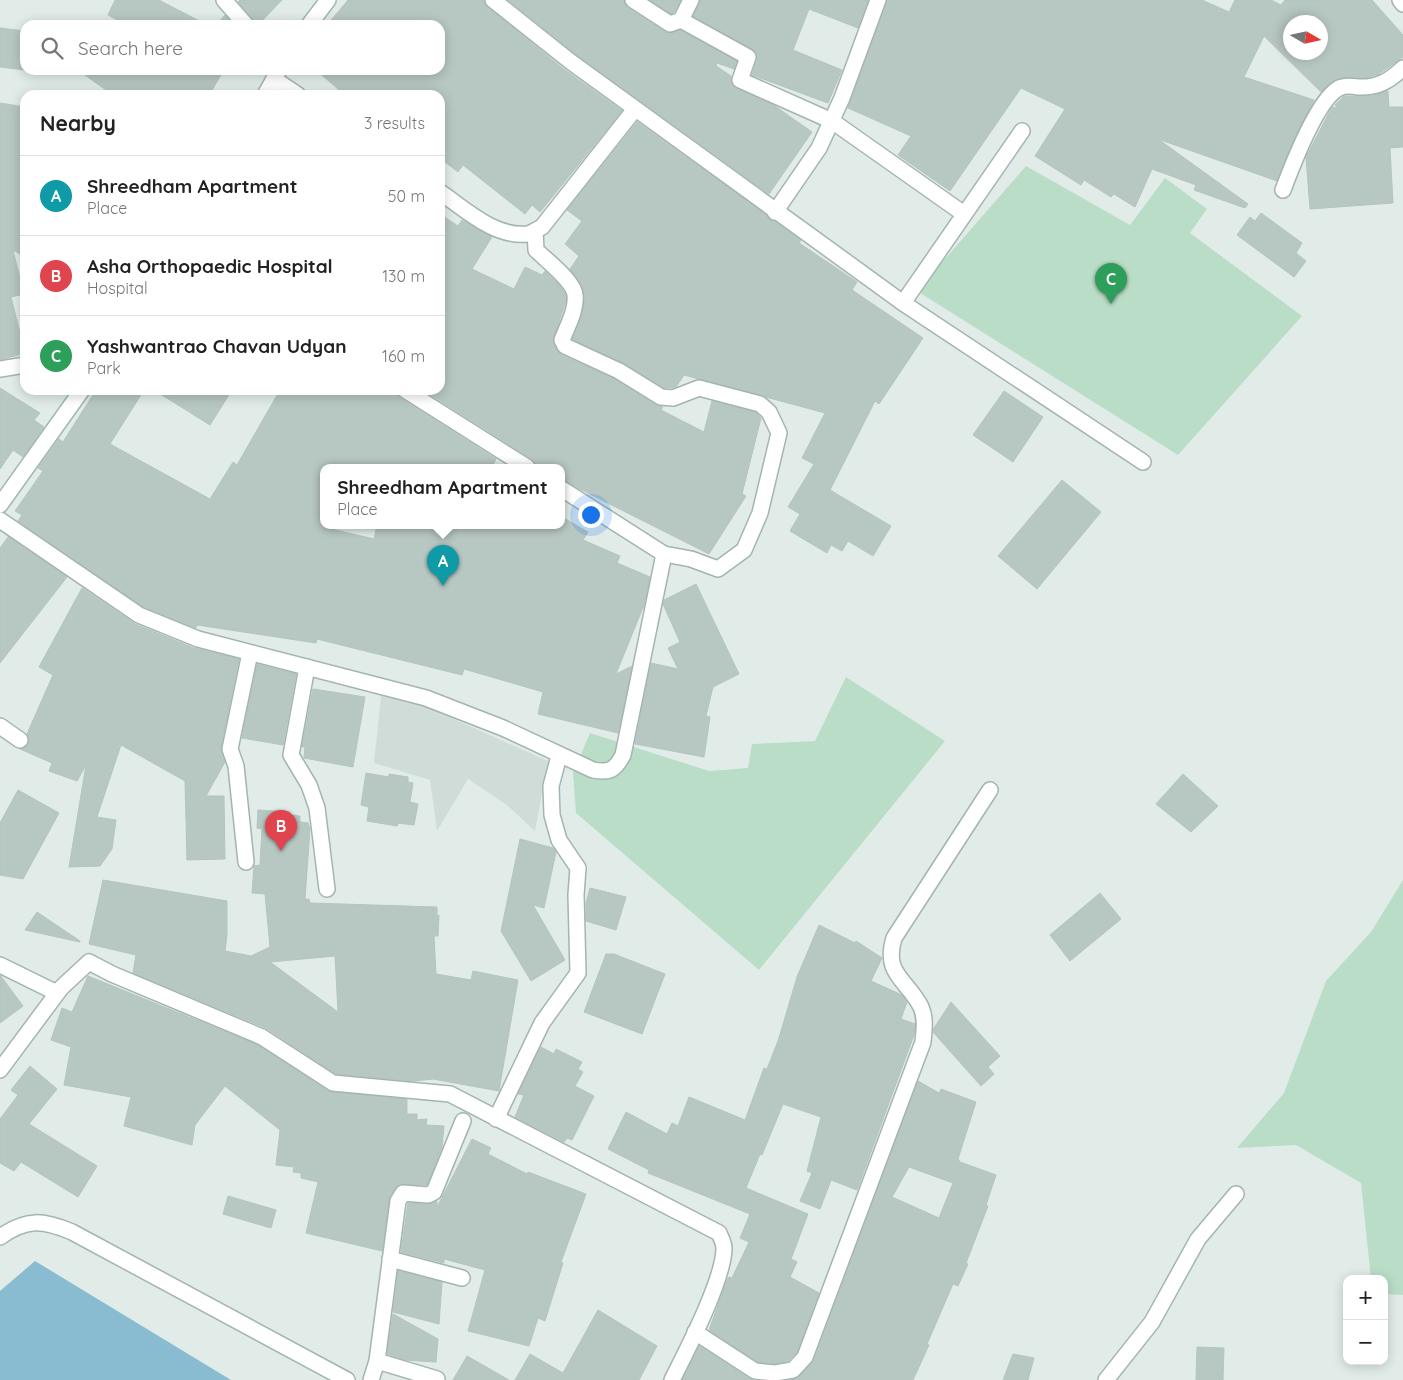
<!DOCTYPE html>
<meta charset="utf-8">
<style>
:root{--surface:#fff;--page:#f6f6f6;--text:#222;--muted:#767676;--line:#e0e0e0;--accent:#7f553b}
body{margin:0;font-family:Quicksand,sans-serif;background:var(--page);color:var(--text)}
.controls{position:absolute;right:15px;bottom:15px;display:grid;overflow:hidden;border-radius:10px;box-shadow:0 2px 12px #0003}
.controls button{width:45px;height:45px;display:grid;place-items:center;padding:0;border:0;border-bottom:1px solid var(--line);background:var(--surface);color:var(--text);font:25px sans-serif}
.compass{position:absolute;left:1283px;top:15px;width:45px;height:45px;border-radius:50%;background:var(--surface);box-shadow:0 2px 12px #0003;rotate:99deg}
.you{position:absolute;left:590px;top:514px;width:18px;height:18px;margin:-12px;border:4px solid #fff;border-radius:50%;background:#1a73e8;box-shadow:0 0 0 8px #1a73e833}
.badge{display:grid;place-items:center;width:32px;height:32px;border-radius:50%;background:var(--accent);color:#fff;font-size:16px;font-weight:700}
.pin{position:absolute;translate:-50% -41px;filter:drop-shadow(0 1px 2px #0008)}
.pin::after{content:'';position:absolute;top:26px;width:18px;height:15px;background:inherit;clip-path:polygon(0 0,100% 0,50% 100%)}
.popup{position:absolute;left:320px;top:464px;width:245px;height:65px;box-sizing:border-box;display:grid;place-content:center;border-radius:10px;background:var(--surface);filter:drop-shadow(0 1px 4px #0005);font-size:16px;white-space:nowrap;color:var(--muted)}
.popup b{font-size:19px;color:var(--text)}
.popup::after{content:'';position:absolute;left:50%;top:100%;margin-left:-10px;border:10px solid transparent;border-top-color:var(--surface)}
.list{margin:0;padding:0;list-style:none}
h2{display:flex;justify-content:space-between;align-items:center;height:65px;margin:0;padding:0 20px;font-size:21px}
h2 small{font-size:16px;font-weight:400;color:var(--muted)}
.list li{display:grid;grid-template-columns:32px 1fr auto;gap:15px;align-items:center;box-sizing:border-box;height:80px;padding:0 20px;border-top:1px solid var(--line)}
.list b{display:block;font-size:19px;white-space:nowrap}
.list p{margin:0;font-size:16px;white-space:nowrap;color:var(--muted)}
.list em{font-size:16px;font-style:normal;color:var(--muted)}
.icon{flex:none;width:28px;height:28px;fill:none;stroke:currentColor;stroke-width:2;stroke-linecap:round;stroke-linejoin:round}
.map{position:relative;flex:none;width:1403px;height:1380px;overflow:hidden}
.search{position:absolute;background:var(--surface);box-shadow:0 2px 12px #0003;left:20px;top:20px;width:425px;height:55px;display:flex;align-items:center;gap:12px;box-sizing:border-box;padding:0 18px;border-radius:15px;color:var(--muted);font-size:19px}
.panel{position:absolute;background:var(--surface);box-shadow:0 2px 12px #0003;left:20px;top:90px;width:425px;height:305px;border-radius:15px}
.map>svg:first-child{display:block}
.built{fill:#d0dcd8}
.green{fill:#baddc8}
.water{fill:#89bcd1}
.building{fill:#b7c7c2;stroke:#b4c5c0;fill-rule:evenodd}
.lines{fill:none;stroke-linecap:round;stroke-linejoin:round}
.street-casing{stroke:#a4b4b1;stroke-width:18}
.secondary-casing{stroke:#a0b8b2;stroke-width:18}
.street{stroke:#fff;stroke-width:15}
.secondary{stroke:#fff;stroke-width:15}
</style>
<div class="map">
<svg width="1403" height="1380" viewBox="0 0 1403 1380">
<rect width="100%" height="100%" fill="#e1ece9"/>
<!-- built -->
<path class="built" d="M382,687L548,761L535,831L507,805L468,779L437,831L430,780L374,763Z"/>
<!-- green -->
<g class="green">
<path d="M1026,166L1130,225L1165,178L1207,209L1190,233L1302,316L1178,455L917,291Z"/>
<path d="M846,677L945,741L759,970L576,813L573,773L590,733L709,771L748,768L752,744L815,741Z"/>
<path d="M1403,880V1295L1384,1294V1279H1371L1361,1183L1296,1145L1237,1148L1284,1093L1326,981L1371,932Z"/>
</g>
<!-- water -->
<path class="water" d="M35,1261L231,1380H0V1291Z"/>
<!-- building -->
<g class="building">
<path d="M115,0H159L207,25H127L108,15Z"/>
<path d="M240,0H282L258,25H255L253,19L238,2Z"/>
<path d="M348,0H484L487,7L565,70L622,111L540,212L532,205L525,214L463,165L458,172L440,158V95H345L316,70H440V25H327Z"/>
<path d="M508,0H624L628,8L665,32L669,33L680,30L737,61L734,69L717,63L716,66L731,76V82L736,88L772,104L812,132L769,194L577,55Z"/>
<path d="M650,0H681L674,12L671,14Z"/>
<path d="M700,0H868L858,28L809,9L793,50L842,70L828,103L752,75L757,60L756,52L693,16Z"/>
<path d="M887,0H1202L1229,12L1235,0H1271L1281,5L1285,0H1372L1403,35V57L1379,74L1365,78H1339L1321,92L1264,36L1244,77L1314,100L1298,131L1277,181L1158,139L1248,204L1245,208L1194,190L1196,185L1152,169L1135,207L1114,194L1111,197L1084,180L1081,185L1035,156L1065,109L1021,88L950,191L898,155L911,136L848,108ZM1290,22H1320V52H1290Z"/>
<path d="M225,15L234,25H216Z"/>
<path d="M0,28L25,31V70L0,67Z"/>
<path d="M78,70H224L209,95H113Z"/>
<path d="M1388,91L1389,107H1403V147L1390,148L1393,203L1310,209L1306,157L1330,111L1333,107L1338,108L1335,105L1344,96H1373Z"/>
<path d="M0,103L25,107V257L13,250L24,294L11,297L25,353L0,360Z"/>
<path d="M637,122L801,240L799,243L857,282L852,290L923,338L879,404L875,401L830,490L891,526L873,556L848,541L842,551L831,545L827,553L790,531L800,514L788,507L814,464L802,458L825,413L684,375L676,387L664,388L623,363L572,339L582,314L584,294L582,285L570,269L579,256L565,244L582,221L567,210Z"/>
<path d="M1261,213L1302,243L1296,253L1306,261L1294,277L1237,235L1250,217L1255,221Z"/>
<path d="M440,214L458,226L462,220L492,237L472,269L514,289L525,267L542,275L545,271L558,283L565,293L566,300L553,341L561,355L615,379L656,405L663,407L661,410L704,432L712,401L755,412L761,418L742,494L746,496L709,554L562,480V467H536L532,459L423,390H440Z"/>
<path d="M0,388L40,413L34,420L44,427L23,457L13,450L0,469Z"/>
<path d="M96,390H144L110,444L210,499L233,462L237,465L280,390H396L400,398L496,459L492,467H324V525H332L331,529L374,539L377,525H562V517L588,532L583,540L620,556L617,563L650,577L644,605L616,674L632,666L618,733L538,714L543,692L464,669L462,675L317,639L316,643L197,625L196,628L143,607L18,521L22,515L15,511L43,471L38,468L59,439L63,442Z"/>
<path d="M154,390H232L210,425Z"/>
<path d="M1004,391L1043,417L1013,462L973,435Z"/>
<path d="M1062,480L1101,512L1037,589L998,556Z"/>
<path d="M8,537L67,577L0,663V548Z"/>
<path d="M696,584L739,674L713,687L706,716L710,717L704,757L635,744L651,663L678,669L668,648L680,642L663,604L664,600Z"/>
<path d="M82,588L135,624L194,648L239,659L221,747L225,762L206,796H224L225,859L187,860L185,781L121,745L97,817L116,820L112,849L100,866L69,867L86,765L77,781L49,771L52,763L20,749L28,745L29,740L27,734L53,675L39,667Z"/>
<path d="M257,664L296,674L283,745L242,738Z"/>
<path d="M313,689L365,697L353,767L304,758L305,747H302Z"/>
<path d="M366,773L389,777V774L408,777V782L413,783L410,802L418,804L414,825L398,823L397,826L367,821L369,807L361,805Z"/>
<path d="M1183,774L1218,806L1191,832L1156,804Z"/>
<path d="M18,790L59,813L23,879L0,875V823Z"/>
<path d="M258,810L290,812V815L300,816V822L308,823L310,829L305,899H309L310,903L437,907V916L439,915L438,936H434L436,974L471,980L473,971L518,980L499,1091L433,1079L413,1081L336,1074L266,1028L133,973L136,955L89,944L103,880L227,901V935L225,951L251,956L270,947L265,894L252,893L254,866L260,865L262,829L257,828ZM335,956L338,1012L270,962Z"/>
<path d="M520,839L553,848L556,852L544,908L533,905L565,960L531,981L501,931Z"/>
<path d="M590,888L626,897L616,930L586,921V903Z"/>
<path d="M1100,893L1121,919L1070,961L1050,935Z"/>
<path d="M37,912L80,941V942L25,930Z"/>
<path d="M819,925L855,943L856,941L882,958L871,981L902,995L907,1002L901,1019L915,1024L914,1035L857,1190L831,1180L820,1209L800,1201L812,1173L807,1171L821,1117L783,1104L762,1155L760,1154L746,1188L808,1214L791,1259L797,1262L790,1277L819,1293L797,1352L788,1361L775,1364L758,1362L709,1330L727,1280L729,1277L732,1278L749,1242L740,1238L750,1214L648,1173L649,1170L608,1149L626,1112L667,1134L672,1123L678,1126L689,1097L745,1120L764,1068L767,1069L778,1041L797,977Z"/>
<path d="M606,954H614L665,974L642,1034L584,1012Z"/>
<path d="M0,975L23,1006L0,1023Z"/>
<path d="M88,976L258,1045L328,1091L407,1099V1114H417V1120L427,1119L426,1125L444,1126L442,1147L427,1185L399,1184L390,1196L382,1251L306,1233L318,1182L301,1178V1173L293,1172L294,1167L276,1165L280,1130L225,1086L195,1125L192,1145L124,1126L131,1097L64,1085L71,1047L51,1040L62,1008L72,1012Z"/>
<path d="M951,1002L1000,1056L988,1067L994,1074L981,1086L933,1032L934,1028Z"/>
<path d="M541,1047L554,1054L556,1049L582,1062L578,1069L583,1072L575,1086L594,1096L572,1140L567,1138L564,1142L515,1117L524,1095L518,1094Z"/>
<path d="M30,1066L57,1089L29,1124L97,1166L78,1197L21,1162L14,1171L0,1163V1119L18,1095L11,1090Z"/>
<path d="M918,1081L939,1093L941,1089L976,1102L958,1159L960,1162L996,1175L986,1205L988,1206L966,1263L968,1264L958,1286L953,1284L927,1344L929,1345L913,1380H790L800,1376L814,1360ZM909,1167L953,1183L939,1218L892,1197Z"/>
<path d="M472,1139L491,1148L488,1154L527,1174L528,1172L586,1194L561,1262L563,1263L545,1321L538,1318L529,1346L468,1331L485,1270L444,1259V1263L401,1252L408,1203L427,1204L437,1201V1207Z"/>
<path d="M228,1196L276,1210L271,1228L223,1214Z"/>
<path d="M398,1271L442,1282L439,1324L393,1312Z"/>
<path d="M598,1310L657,1346L639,1380H515L530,1354L563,1373Z"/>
<path d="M393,1314L438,1339L436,1362L405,1360L387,1354Z"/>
<path d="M699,1346L750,1379L753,1380H682Z"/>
<path d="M1197,1347L1224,1348L1223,1380H1196Z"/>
<path d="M1013,1354L1034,1358L1028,1380H1003Z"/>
<path d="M467,1356L509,1380H453Z"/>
</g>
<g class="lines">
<defs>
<g id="street">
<path d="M224,0L246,25"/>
<path d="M493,0L571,62L903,303L1022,131"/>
<path d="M633,0L670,24L681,20"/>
<path d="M691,0L681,20L748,57L740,80L832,121L964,214"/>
<path d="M1400,0L1403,4"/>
<path d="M274,79L298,95"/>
<path d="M1283,190C1292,166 1317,100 1339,88C1345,85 1352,86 1358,87C1378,88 1389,81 1403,68"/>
<path d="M440,192C465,209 495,238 528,234C532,233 538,229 542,227L635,109"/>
<path d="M775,212L819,148L842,98L878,0"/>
<path d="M535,231L536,250C546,260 574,281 575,295C577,309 567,327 562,340L565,346L619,371L661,397L673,398L699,388L760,404L769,412L779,433L760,513L744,550L718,569L691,559L664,554L562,489"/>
<path d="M903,303L1143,462"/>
<path d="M0,369L25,365"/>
<path d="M405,390L527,467"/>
<path d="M0,520L139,615L198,639L426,698L503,728L593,770C610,773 615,770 623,755L664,554"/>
<path d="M307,667L291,755L309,785L317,808L327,889"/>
<path d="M0,726L20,740"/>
<path d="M246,862L236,766L230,749L250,653"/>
<path d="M0,965L57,993"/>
<path d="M0,1070L61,988L89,962L112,974L262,1037L333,1083L450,1094L719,1233C721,1238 724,1243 724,1248C724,1279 687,1350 672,1380"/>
<path d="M496,1119L542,1023L578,973L576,895L578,868L559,840L552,815L551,786L559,756"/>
<path d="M0,1237C27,1218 43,1220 72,1232L347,1380"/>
<path d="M390,1259L462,1278"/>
<path d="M695,1332L755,1371L775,1373L793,1370L805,1357L923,1042C924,1031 926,1018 921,1007C907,979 883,975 894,938L990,790"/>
<path d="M377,1361L437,1379"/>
<path d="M371,1380L377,1361L398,1201L403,1193L428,1195L434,1192L463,1121"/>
<path d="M1106,1380L1152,1322L1198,1239L1236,1194"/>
</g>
<g id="secondary">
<path d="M309,25L328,0"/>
<path d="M265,95L279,70"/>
<path d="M0,505L82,390"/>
</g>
</defs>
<!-- street casing -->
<use href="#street" class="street-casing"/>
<!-- secondary casing -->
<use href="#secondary" class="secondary-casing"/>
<!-- street -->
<use href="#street" class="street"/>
<!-- secondary -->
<use href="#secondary" class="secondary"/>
</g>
</svg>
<div class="controls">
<button>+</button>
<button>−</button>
</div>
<svg class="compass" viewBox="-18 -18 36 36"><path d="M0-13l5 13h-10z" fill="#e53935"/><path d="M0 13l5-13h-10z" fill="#767676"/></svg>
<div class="you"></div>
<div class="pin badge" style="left:443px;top:586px;background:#0f9aa8">A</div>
<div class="popup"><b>Shreedham Apartment</b>Place</div>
<div class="pin badge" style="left:281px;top:851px;background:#e0444e">B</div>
<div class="pin badge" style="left:1111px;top:304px;background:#2e9e5b">C</div>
<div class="search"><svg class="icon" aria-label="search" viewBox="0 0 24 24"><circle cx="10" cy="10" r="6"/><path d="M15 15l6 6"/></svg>Search here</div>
<section class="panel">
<h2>Nearby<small>3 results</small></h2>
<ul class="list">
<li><span class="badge" style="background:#0f9aa8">A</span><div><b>Shreedham Apartment</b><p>Place</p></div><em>50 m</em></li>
<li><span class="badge" style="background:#e0444e">B</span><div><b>Asha Orthopaedic Hospital</b><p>Hospital</p></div><em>130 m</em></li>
<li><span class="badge" style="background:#2e9e5b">C</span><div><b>Yashwantrao Chavan Udyan</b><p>Park</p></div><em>160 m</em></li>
</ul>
</section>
</div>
